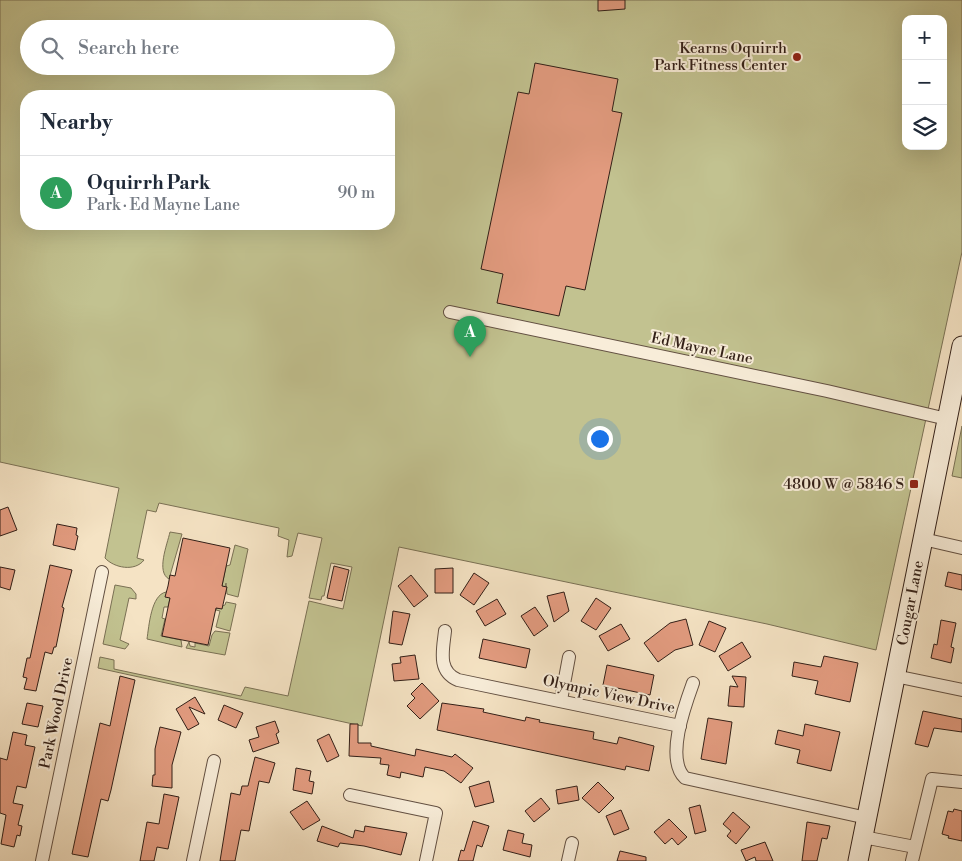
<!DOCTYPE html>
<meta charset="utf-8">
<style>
:root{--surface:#fff;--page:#f6f6f7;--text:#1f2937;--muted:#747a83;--line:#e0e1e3;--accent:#2563eb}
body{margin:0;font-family:"Libre Bodoni",serif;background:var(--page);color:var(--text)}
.controls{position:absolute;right:15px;top:15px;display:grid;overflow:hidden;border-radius:10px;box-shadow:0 5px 20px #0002}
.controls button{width:45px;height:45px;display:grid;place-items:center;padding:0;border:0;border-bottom:1px solid var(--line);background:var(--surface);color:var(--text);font:25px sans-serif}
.you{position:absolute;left:599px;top:438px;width:18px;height:18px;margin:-12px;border:4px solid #fff;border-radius:50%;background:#1a73e8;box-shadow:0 0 0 8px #1a73e833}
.badge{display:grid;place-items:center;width:32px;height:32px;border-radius:50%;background:var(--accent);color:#fff;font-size:16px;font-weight:700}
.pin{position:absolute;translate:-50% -41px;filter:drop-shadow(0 1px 2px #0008)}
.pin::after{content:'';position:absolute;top:26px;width:18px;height:15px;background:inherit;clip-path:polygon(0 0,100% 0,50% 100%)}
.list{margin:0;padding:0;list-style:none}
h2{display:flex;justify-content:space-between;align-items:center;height:65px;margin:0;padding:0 20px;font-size:21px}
h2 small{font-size:16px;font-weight:400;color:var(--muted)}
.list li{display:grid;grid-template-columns:32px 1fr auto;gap:15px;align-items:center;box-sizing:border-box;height:75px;padding:0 20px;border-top:1px solid var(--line)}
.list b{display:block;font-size:19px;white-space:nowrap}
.list p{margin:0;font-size:16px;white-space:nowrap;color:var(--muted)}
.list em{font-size:16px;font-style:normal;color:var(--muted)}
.icon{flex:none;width:28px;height:28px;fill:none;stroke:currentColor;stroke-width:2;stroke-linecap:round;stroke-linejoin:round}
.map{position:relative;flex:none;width:962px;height:861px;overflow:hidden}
.search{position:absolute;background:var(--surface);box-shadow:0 5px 20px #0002;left:20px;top:20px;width:375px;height:55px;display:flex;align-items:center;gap:12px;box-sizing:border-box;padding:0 18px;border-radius:28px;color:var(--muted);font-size:19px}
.panel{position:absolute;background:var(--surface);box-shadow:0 5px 20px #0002;left:20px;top:90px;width:375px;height:140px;border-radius:20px}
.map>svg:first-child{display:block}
.green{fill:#c2c290;stroke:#7a7054;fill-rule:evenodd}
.building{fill:#e29b7f;stroke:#321f17}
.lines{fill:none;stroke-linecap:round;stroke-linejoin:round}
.street-casing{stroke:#635042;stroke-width:14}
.secondary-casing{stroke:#321f17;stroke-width:21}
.street{stroke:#f8edd9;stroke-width:12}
.secondary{stroke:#f8edd9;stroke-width:19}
.poi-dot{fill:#8f2418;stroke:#f8edd9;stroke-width:2}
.labels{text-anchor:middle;stroke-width:4;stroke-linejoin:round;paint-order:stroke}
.poi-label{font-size:15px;fill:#321f17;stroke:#f8edd9;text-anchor:end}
.street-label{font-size:15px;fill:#321f17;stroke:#f8edd9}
</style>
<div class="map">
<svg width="962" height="861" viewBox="0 0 962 861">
<rect width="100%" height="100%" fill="#f5e3c4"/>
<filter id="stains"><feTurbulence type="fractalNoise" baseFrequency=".004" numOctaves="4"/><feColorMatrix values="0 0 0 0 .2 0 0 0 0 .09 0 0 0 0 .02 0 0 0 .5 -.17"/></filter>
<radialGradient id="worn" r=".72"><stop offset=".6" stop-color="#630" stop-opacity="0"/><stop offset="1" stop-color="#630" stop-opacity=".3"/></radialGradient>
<!-- green -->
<g class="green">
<path d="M0,0H962V252L876,650L767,624L399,547L362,726L98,668L100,657L114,660V669L241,696L245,687L288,696L309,601L343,609L352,567L331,563L324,596H322L321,600L309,598L322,538L298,533L292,556L287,557L289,540L278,536L279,528L159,503L156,512L147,510L137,558L144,560C135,572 114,568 105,558L119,488L0,462ZM906,19H943V146H906ZM29,29H386V66H29ZM26,96H389V224H26Z"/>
<path d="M962,426V478L952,476Z"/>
<path d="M170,532L182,534L169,579C156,572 167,545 170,532Z"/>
<path d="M235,545L248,549L238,597L227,594L226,583L225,587L222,586L226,566L230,565Z"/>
<path d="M115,585L131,588L136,594V599L129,598L120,640L129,644L125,649L103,644Z"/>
<path d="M166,592L170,598L168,607H164L162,618L165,619L161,636L181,640L182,647L147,639C149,626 151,595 166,592Z"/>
<path d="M226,602L236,604L230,631L216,627L220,611L216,610L217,608L225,605Z"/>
<path d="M215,631L230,633L225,655L186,648L189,642L190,646L195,647V643L209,646L212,635Z"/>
</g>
<!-- building -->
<g class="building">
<path d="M598,0H625V9L598,11Z"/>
<path d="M535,63L618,79L612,111L622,113L585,290L566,286L559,316L497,303L503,274L481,269L518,92L529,94Z"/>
<path d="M8,507L17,530L0,536V510Z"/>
<path d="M57,524L77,528L76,535L78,536L75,550L53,545Z"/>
<path d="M183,538L230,548L222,586L227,587L222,609L216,608L208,645L162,636L170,598L165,597L168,586L170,575L175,576Z"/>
<path d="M50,565L72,570L62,607L64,608L56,647H54L52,654L45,652L36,691L24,689L27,678L23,677L27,658H30Z"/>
<path d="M334,566L349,570L342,601L327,598Z"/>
<path d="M0,567L15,570L10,590L0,587Z"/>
<path d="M453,568V593H435V569Z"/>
<path d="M948,572L962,575V590L945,586Z"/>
<path d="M474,573L489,583L474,605L460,595Z"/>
<path d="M411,575L428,596L414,607L398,586Z"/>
<path d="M564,592L569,611L554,622L547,596Z"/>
<path d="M596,598L611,608L596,630L581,621Z"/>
<path d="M497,599L506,614L485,626L476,611Z"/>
<path d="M535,607L548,626L534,636L521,616Z"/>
<path d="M393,611L410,614L402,645L389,643Z"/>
<path d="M686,619L693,645L675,650L658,662L644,643L670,623Z"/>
<path d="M941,620L956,623L951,647L954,648L951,663L931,658L934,644L937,645Z"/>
<path d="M709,621L726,628L715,652L699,645Z"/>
<path d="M621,624L630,639L608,651L599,636Z"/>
<path d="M483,639L530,649L526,668L479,658Z"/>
<path d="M742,642L751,657L728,671L719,656Z"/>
<path d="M415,655L419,679L394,681L392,664L401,663L400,657Z"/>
<path d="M824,656L858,663L850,702L815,694L818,681L792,676L794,662L821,667Z"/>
<path d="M607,665L654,675L650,695L603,685Z"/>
<path d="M120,676L135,680L111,790L108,801L101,799L88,857L72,854L100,723L110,726Z"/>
<path d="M732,676L746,677L744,707L728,706L730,686L738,687Z"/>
<path d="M422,683L439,701L420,719L407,706L415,698L411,694Z"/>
<path d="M195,697L205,714L189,707L199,724L188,730L176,709Z"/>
<path d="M27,703L43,706L38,727L22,724Z"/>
<path d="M442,703L484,709L483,712L525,721L526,717L540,720L539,722L594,732L593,739L617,744L619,737L654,746L649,771L626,766L625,770L437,730Z"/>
<path d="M224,705L243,713L236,728L218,720Z"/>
<path d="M923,711L962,719V732L934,728L928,747L915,744Z"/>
<path d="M708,718L732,722L726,764L701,759Z"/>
<path d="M275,721L279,732L276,734L279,743L253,752L249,740L259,737L256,727Z"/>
<path d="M350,724H358V743H371V746L415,756L416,749L452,757L455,754L473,768L461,783L444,771L425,767L423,777L401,772L400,778L387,775L389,765L380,764L381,758L349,756Z"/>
<path d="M805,724L840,732L831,771L797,763L800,750L775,744L778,730L803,736Z"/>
<path d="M160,727L181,732L172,765V788L152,786L153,775H155V749Z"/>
<path d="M13,732L27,735L25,745L35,747L26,788L17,786L13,803L23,805L18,825L22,826L20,836L17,835L14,847L1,844L6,815L0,813V758L7,760Z"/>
<path d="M329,734L339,756L327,762L317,740Z"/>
<path d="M255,757L275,763L269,783L259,781L249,831L241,830L235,861H220L231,793L240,795L242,786H248Z"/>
<path d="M296,768L311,771L309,781L314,782L312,794L293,790Z"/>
<path d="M489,781L494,802L475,807L469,787Z"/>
<path d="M598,782L614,798L599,813L582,798Z"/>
<path d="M577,786L579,800L558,804L556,790Z"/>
<path d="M164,794L179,797L168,849L157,847L154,861H140L147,822L159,824Z"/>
<path d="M541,798L550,809L534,822L525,811Z"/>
<path d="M307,801L320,820L303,830L290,812Z"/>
<path d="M700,805L706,831L695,834L689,808Z"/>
<path d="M954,809L962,811V841L948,838L949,836L942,834L948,811L953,812Z"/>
<path d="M621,810L629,829L614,835L606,816Z"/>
<path d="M733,812L750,827L736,844L727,836L731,831L723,824Z"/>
<path d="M669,819L687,837L678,845L672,838L665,844L654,832Z"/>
<path d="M473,821L489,826L482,847L477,845L473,861H458L461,850L464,851Z"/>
<path d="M807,822L830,826L827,839L822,838L817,861H802Z"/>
<path d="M322,826L353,838L355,830L364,832L365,826L407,833L401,855L364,846L340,843L338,847L327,844L317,841Z"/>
<path d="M508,830L524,834L522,843L532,845L530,857L503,850Z"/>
<path d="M765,842L773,861H756L755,857L746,861L741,850Z"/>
<path d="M620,851L646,857V861H617Z"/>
</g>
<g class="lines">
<defs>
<g id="street">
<path d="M450,312L827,391L947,419"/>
<path d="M923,539L962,548"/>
<path d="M445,631C443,650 437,671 458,680L680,726"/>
<path d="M895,676L962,690"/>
<path d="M693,683C685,705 665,759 685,778L867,818"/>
<path d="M561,700L569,657"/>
<path d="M350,795L436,813L426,861"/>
<path d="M863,837L915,847"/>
<path d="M42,861L102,572"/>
<path d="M193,861L214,761"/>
<path d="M568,861L572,843"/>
<path d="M912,861L932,779L962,782"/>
</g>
<path id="secondary" d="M858,861L962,346"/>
</defs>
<!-- street casing -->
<use href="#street" class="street-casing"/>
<!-- secondary casing -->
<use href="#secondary" class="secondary-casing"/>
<!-- street -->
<use href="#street" class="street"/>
<!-- secondary -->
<use href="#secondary" class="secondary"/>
</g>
<!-- markers -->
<g class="poi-dot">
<circle cx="797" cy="57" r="5"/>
<rect x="909" y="479" width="10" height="10" rx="2.5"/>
</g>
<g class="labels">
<!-- poi labels -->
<g class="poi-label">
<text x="787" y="53">Kearns Oquirrh<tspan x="787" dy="17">Park Fitness Center</tspan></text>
<text x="904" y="489">4800 W @ 5846 S</text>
</g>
<!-- street labels -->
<g class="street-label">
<text transform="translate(702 348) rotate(12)" y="5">Ed Mayne Lane</text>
<text transform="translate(910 603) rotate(-79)" y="5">Cougar Lane</text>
<text transform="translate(609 694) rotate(12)" y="5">Olympic View Drive</text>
<text transform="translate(56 713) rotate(-78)" y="5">Park Wood Drive</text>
</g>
</g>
<rect width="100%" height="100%" filter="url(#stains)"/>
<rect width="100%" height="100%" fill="url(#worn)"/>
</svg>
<div class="controls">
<button>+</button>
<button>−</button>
<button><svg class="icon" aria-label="layers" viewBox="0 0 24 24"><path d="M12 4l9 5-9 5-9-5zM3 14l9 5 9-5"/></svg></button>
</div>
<div class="you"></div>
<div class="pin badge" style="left:470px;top:357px;background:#2e9e5b">A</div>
<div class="search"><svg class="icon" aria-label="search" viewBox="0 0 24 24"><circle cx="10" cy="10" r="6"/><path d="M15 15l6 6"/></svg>Search here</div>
<section class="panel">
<h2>Nearby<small></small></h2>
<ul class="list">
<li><span class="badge" style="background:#2e9e5b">A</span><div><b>Oquirrh Park</b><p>Park · Ed Mayne Lane</p></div><em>90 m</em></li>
</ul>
</section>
</div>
